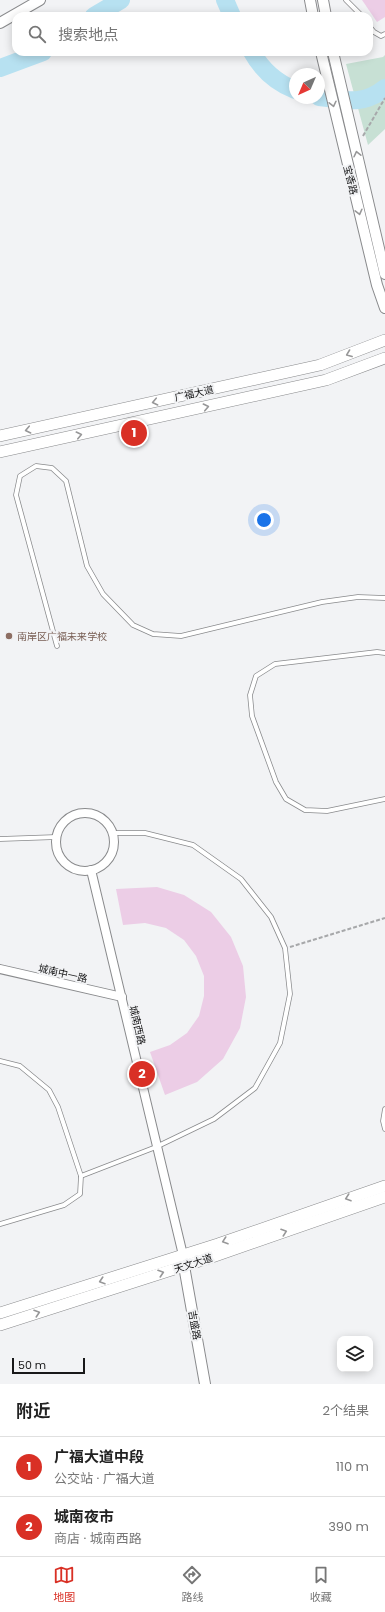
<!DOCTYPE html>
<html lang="zh">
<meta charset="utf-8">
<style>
:root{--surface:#fff;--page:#f2f2f2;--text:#222;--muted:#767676;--line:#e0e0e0;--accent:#d93025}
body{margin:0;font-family:Poppins,"Noto Sans SC",sans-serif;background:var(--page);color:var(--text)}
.controls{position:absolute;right:12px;bottom:12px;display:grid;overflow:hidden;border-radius:8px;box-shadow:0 2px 10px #0003}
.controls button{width:36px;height:36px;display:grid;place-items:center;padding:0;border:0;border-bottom:1px solid var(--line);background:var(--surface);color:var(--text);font:20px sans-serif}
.compass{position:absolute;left:289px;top:68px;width:36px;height:36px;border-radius:50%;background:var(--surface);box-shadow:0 2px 10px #0003;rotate:224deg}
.scale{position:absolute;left:12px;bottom:10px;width:73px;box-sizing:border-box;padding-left:4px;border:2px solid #181819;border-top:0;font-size:11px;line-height:14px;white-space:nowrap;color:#181819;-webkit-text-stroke:3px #f2f3f5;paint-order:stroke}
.you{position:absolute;left:264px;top:520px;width:14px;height:14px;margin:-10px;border:3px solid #fff;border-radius:50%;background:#1a73e8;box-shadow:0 0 0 6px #1a73e833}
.badge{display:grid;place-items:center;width:26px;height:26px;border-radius:50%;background:var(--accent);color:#fff;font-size:13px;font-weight:700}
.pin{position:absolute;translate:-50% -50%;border:2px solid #fff;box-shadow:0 1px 4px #0006}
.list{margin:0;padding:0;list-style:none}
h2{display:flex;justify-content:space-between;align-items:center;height:52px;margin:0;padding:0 16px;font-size:17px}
h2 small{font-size:13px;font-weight:400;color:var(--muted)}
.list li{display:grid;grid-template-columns:26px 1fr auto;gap:12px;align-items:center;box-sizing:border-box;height:60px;padding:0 16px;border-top:1px solid var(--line)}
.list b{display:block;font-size:15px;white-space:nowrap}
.list p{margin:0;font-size:13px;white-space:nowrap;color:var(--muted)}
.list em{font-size:13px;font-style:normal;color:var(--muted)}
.icon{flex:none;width:22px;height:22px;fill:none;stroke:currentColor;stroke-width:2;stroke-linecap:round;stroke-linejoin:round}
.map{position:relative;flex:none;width:385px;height:1384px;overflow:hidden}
.search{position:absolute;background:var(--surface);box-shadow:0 2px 10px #0003;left:12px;right:12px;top:12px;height:44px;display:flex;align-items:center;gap:10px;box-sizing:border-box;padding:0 14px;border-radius:12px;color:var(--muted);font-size:15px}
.sheet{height:172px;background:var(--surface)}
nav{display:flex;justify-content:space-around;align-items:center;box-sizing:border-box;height:56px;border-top:1px solid var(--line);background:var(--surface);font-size:11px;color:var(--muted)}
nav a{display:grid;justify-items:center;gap:2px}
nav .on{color:var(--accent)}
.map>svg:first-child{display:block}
.green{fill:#c7e0d4}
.water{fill:#b7e1f1;stroke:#87a5b0}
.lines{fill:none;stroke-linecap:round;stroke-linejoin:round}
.river{stroke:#b7e1f1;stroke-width:18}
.building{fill:#eccde6}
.service-casing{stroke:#898a8c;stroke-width:5.5}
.minor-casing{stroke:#898a8c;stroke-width:10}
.tertiary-casing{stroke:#898a8c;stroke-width:12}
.secondary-casing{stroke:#898a8c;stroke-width:12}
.path{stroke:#a7a8aa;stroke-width:2;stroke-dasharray:4 2;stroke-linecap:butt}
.service{stroke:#fff;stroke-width:4}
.minor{stroke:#fff;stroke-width:8}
.tertiary{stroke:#fff;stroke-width:10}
.secondary{stroke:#fff;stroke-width:11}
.oneway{stroke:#979798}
.education-dot{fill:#8d6e63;stroke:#f2f3f5;stroke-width:1.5}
.labels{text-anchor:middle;stroke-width:4;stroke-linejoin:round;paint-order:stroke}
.street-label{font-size:10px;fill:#181819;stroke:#f2f3f5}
.education-label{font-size:10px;fill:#785e54;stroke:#f2f3f5;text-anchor:start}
</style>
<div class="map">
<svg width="385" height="1384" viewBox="0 0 385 1384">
<rect width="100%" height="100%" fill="#f2f3f5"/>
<!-- green -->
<path class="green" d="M385,55V129L368,145L346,64L383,57Z"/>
<!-- water -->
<path class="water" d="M385,83V92L380,97L357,106L354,94C367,99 375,90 385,83Z"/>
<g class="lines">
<!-- river -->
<g class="river">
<path d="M225,0L232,16"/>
<path d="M94,16L121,0"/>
<path d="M252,52C262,70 275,82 295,90"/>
<path d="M0,68L43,52"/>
<path d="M319,97C345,100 363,106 385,88"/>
</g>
</g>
<!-- building -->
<g class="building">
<path d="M362,0H385V17L377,22Z"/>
<path d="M157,887L184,895L211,912L231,937L243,966L246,997L240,1028L223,1059L197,1082L165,1095L150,1052L170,1045L187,1033L199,1016L204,996V976L196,956L184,940L166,928L145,923L123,925L116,889Z"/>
</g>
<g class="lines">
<defs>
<g id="service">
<path d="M346,0L362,16"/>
<path d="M369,26L374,32L381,36L385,34"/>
<path d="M57,646L16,495L20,476L36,466L52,468L66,481L87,566L103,594L133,625L153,634L181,636L322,602L358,597L385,598"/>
<path d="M385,653L377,652L275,664L256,676L250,695L252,716L276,782L286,799L305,810L327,811L385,799"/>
<path d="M0,839L57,837"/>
<path d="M0,1061L20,1066L49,1090L58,1107L81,1176L80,1194L64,1205L0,1224"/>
<path d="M385,1109L383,1121L385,1129"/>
<path d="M81,1176L156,1147L214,1119L255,1088L280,1043L290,994L285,948L271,917L241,879L193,845L145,833H112"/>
</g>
<g id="minor">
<circle cx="85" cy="842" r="29"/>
<path d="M91,870L183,1255"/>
<path d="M0,969L122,997"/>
</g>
<g id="tertiary">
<path d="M310,0L313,16"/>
<path d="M323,0L326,16"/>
<path d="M0,23L40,0"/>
<path d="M321,52L377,285L385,308"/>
<path d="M333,52L385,274"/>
<path d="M184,1266L205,1384"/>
</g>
<g id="secondary">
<path d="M0,436L320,365L385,340"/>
<path d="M0,452L326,380L385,358"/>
<path d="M0,1313L218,1244L385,1186"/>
<path d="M0,1325L212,1257L385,1197"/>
</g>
</defs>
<!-- service casing -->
<use href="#service" class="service-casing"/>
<!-- minor casing -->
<use href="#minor" class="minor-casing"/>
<!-- tertiary casing -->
<use href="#tertiary" class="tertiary-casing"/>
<!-- secondary casing -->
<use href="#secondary" class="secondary-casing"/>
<!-- path -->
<g class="path">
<path d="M363,136L385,98"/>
<path d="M290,947L385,918"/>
</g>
<!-- service -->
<use href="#service" class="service"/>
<!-- minor -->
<use href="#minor" class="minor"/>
<!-- tertiary -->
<use href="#tertiary" class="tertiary"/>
<!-- secondary -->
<use href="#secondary" class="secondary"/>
</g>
<!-- one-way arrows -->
<defs><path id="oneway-chevron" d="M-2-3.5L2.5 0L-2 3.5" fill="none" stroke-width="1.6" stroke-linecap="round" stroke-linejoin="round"/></defs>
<g class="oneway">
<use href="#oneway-chevron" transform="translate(333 104) rotate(77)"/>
<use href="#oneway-chevron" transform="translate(357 154) rotate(-103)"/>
<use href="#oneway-chevron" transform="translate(359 212) rotate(76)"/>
<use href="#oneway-chevron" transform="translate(349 354) rotate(159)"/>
<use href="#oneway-chevron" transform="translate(155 402) rotate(168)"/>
<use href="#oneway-chevron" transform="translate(206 407) rotate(-12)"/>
<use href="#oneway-chevron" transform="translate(28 430) rotate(168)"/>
<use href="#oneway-chevron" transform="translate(79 435) rotate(-13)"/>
<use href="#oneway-chevron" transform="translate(348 1198) rotate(161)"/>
<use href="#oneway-chevron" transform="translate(284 1232) rotate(-19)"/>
<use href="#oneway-chevron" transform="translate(225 1241) rotate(161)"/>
<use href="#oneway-chevron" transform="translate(161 1273) rotate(-18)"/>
<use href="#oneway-chevron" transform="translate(102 1281) rotate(162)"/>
<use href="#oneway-chevron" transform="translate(37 1313) rotate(-18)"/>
</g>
<!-- markers -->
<circle class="education-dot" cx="9" cy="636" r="4"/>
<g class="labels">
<!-- street labels -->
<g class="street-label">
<text transform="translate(351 180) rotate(76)" y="4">宝香路</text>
<text transform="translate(194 393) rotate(-12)" y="4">广福大道</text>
<text transform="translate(63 973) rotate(13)" y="4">城南中一路</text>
<text transform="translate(138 1025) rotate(77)" y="4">城南西路</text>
<text transform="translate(193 1263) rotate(-18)" y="4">天文大道</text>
<text transform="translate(195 1325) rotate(80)" y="4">吉盛路</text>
</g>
<!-- education labels -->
<g class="education-label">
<text x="17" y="640">南岸区广福未来学校</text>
</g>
</g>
</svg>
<div class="controls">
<button><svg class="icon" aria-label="layers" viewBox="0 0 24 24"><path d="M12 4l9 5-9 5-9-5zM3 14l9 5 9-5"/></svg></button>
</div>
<svg class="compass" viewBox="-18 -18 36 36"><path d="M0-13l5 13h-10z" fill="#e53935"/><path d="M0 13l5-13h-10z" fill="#767676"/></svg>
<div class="scale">50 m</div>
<div class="you"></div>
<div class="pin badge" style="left:134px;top:433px">1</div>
<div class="pin badge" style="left:142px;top:1074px">2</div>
<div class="search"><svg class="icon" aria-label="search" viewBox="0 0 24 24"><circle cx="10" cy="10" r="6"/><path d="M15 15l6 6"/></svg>搜索地点</div>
</div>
<section class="sheet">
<h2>附近<small>2个结果</small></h2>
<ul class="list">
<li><span class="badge">1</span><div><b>广福大道中段</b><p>公交站 · 广福大道</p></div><em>110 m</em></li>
<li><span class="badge">2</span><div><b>城南夜市</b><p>商店 · 城南西路</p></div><em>390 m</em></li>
</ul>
</section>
<nav>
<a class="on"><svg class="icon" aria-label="map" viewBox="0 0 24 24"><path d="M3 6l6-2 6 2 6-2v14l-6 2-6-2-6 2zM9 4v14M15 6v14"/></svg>地图</a>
<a><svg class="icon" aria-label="directions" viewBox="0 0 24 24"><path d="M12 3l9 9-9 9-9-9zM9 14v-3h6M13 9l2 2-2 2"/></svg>路线</a>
<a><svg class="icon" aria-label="saved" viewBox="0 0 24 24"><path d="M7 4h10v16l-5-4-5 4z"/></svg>收藏</a>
</nav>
